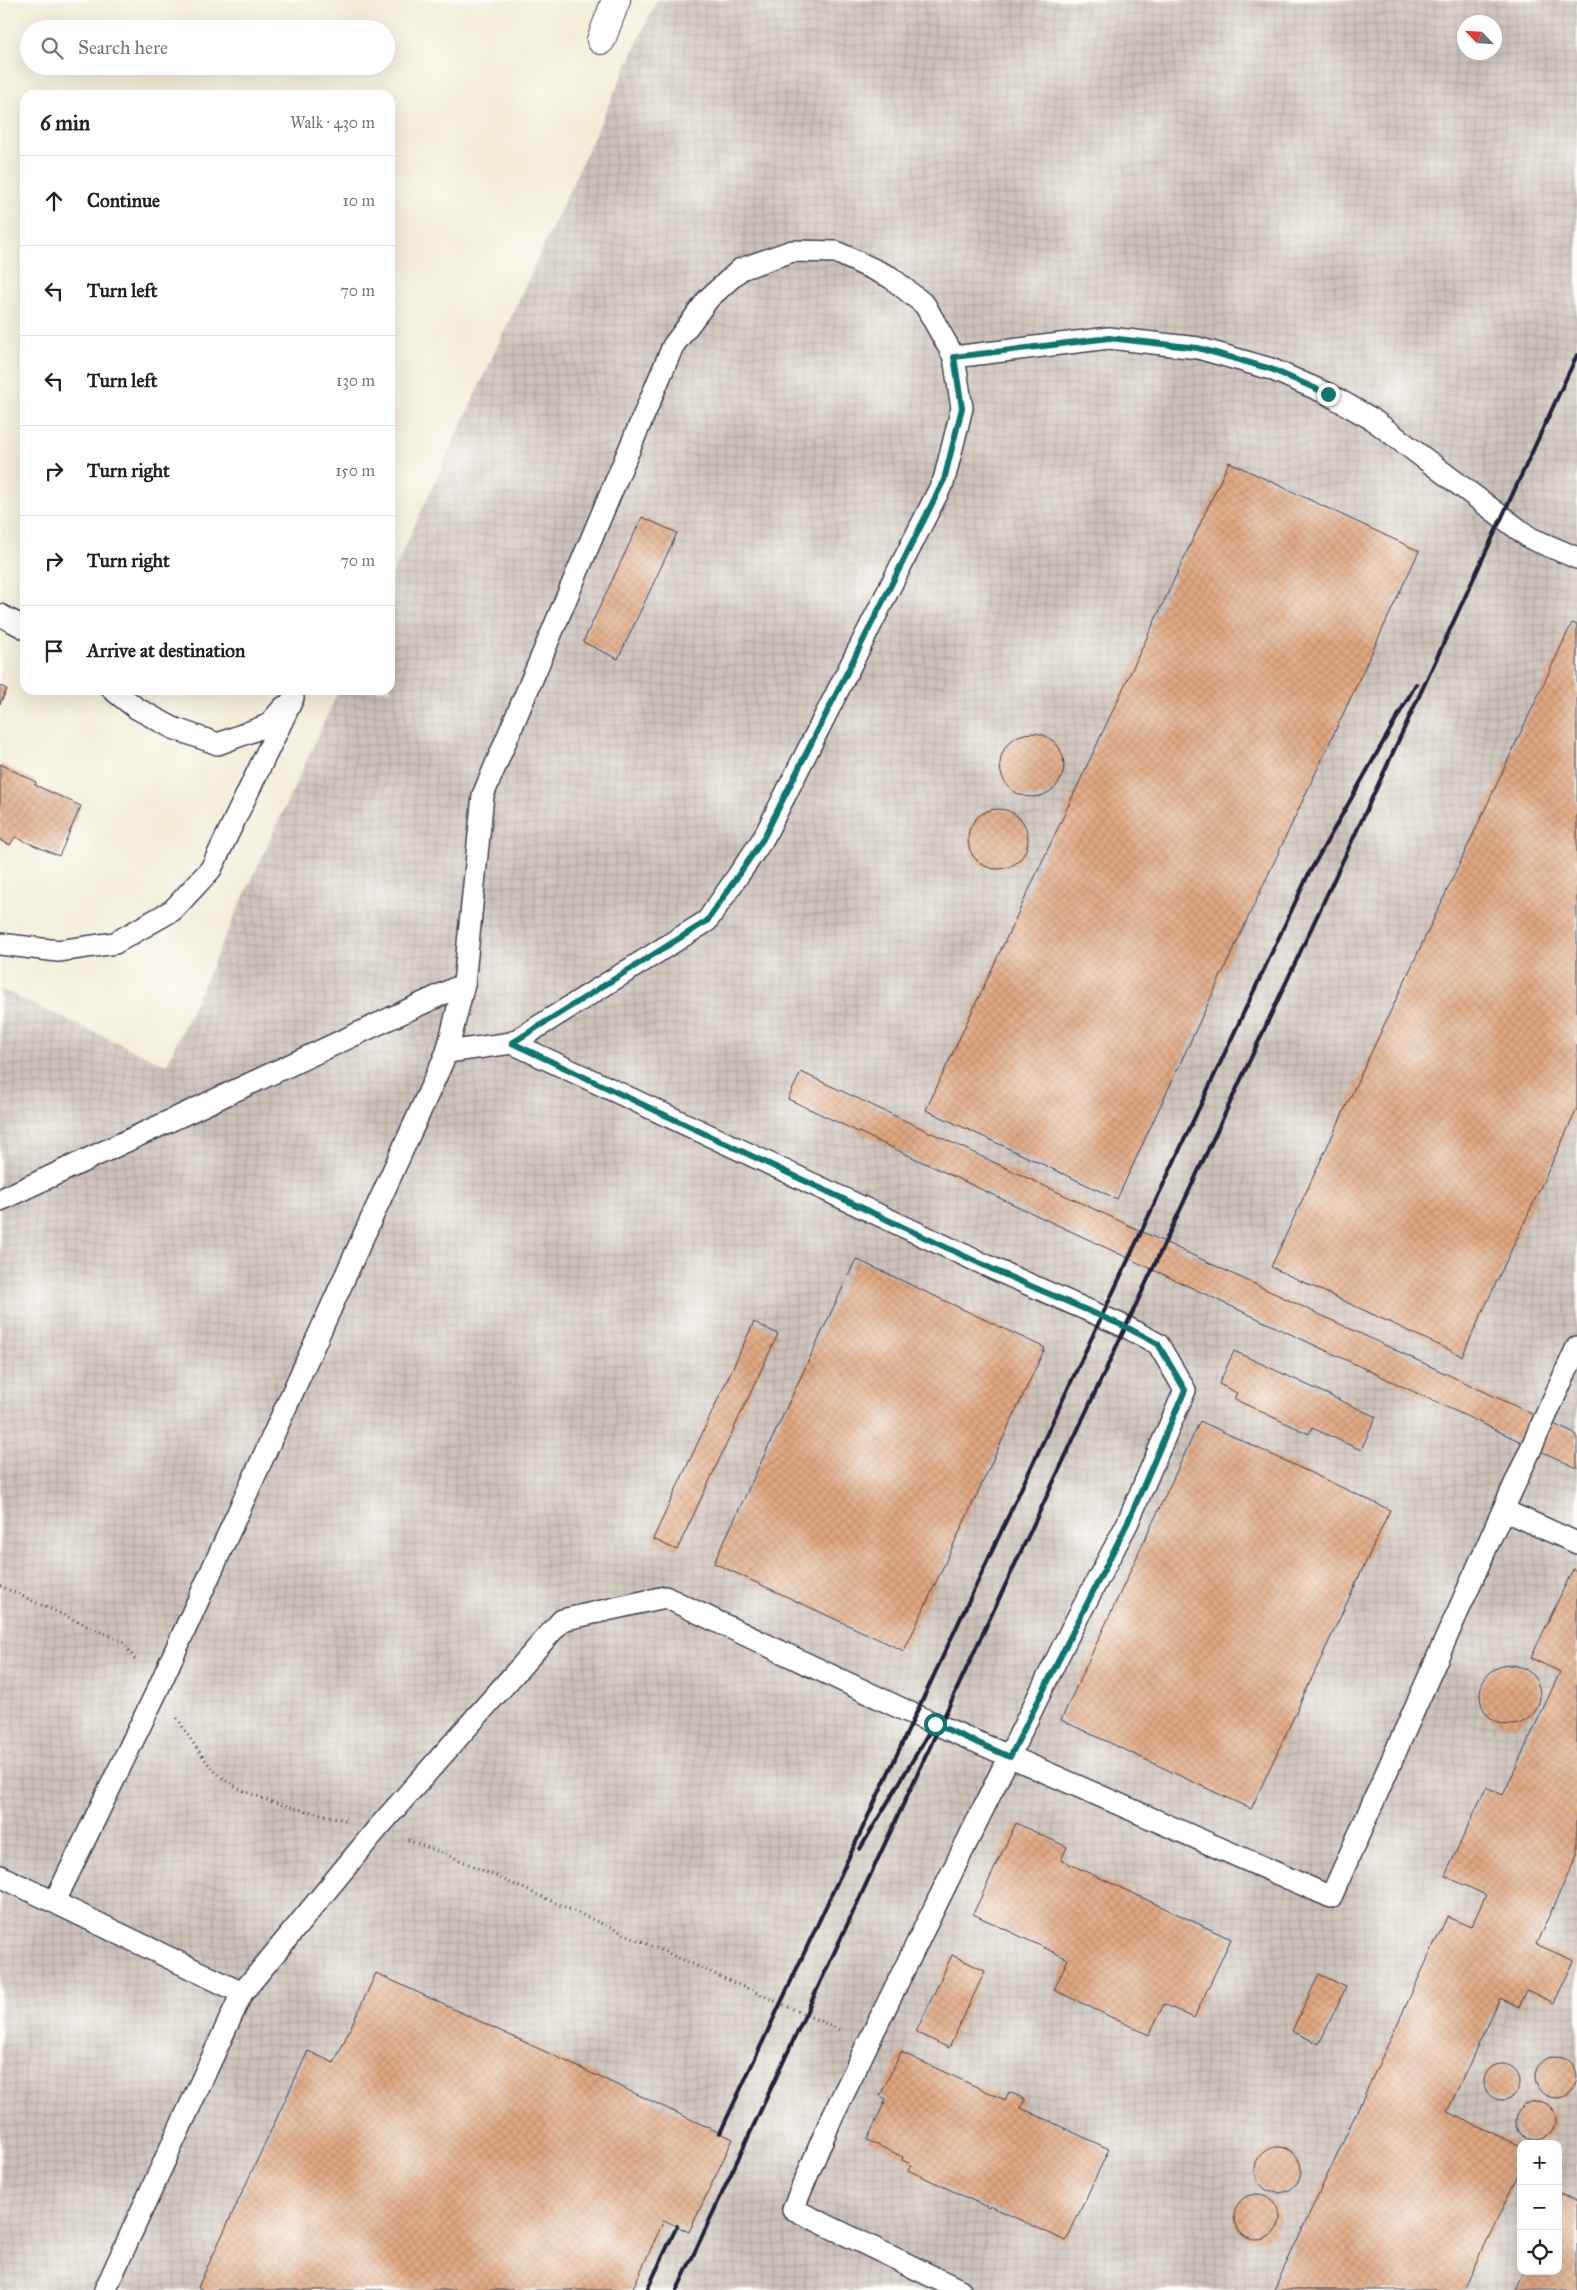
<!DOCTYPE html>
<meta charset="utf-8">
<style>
:root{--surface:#fff;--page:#f2f2f2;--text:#202124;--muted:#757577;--line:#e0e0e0}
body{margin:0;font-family:"IM FELL Great Primer",serif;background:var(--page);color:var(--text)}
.controls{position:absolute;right:15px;bottom:15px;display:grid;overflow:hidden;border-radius:10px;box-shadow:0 5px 20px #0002}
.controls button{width:45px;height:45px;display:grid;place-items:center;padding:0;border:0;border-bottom:1px solid var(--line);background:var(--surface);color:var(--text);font:25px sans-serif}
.compass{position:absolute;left:1457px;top:15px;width:45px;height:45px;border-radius:50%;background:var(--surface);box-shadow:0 5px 20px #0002;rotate:295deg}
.stop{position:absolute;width:15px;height:15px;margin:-11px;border:4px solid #0f766e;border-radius:50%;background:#fff}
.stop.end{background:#0f766e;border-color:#fff;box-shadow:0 1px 5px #0008}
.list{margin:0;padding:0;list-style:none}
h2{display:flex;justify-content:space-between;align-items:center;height:65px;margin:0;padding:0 20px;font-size:21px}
h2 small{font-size:16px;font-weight:400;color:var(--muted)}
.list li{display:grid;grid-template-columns:32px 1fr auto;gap:15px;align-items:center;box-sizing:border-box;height:90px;padding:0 20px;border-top:1px solid var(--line)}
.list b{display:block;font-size:19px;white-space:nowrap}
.list em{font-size:16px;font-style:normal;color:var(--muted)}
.icon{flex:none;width:28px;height:28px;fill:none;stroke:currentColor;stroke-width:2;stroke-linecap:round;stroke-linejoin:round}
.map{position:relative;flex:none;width:1577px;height:2290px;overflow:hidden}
.search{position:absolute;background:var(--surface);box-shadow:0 5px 20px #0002;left:20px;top:20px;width:375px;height:55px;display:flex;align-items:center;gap:12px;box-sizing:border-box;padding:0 18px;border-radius:28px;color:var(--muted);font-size:19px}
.panel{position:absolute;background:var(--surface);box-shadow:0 5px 20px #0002;left:20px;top:90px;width:375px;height:605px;border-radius:15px}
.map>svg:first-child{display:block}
.industrial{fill:url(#industrial-grid);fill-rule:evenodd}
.building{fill:url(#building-cross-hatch)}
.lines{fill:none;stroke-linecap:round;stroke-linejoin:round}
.service-casing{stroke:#414053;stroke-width:24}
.minor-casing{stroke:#414053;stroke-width:30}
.path{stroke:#414053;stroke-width:3;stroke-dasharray:1 4;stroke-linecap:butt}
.service{stroke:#fff;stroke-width:21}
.minor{stroke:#fff;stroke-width:28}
.rail{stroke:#22223b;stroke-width:4}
.route{stroke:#0f766e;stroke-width:6}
</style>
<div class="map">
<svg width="1577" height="2290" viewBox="0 0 1577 2290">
<defs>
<pattern id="industrial-grid" width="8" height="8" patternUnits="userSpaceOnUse" patternTransform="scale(1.25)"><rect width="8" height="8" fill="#ccc2b9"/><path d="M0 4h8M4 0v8" fill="none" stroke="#afa6a0"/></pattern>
<pattern id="building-cross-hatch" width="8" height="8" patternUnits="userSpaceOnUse" patternTransform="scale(1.25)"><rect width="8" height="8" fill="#dfa780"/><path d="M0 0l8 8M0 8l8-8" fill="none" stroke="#bf8f70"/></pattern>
</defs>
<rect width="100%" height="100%" fill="#fdfcf7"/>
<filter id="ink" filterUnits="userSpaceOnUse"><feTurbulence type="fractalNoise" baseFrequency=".02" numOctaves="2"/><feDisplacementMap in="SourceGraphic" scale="10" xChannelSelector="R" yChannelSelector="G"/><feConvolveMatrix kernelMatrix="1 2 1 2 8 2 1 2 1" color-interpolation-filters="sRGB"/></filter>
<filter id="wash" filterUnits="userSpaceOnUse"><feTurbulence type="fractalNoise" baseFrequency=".0096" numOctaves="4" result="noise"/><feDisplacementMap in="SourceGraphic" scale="20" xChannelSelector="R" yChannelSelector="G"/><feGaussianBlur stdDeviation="1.12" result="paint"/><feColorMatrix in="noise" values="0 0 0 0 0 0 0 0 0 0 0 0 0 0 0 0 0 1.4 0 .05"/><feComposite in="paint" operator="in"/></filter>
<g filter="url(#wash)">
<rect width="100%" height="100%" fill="#f3edd8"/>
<!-- industrial -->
<path class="industrial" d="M657,0H1577V2290H0V989L166,1065L339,690H390V579ZM1464,22H1494V52H1464ZM1521,2144H1558V2271H1521Z"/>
<g id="blocks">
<!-- building -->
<g class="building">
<path d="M1229,462L1419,551L1117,1199L926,1110Z"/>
<path d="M642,517L677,533L618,659L583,642Z"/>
<path d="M1572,623L1577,625V1109L1462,1356L1271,1267Z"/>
<path d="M0,686L7,689L0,704Z"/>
<circle cx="1032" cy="765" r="32"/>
<path d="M0,764L36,782L35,785L81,806L59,856L15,837L10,845L0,840Z"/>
<circle cx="998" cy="839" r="30"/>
<path d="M801,1072L1577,1435V1468L788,1099Z"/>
<path d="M856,1259L1045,1348L904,1651L714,1563Z"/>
<path d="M754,1322L778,1334L677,1550L653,1539Z"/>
<path d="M1234,1351L1376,1417L1361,1450L1312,1428L1309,1434L1234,1399L1237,1393L1219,1384Z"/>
<path d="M1200,1421L1390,1510L1251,1809L1061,1720Z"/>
<path d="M1573,1569L1577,1571V1855L1536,1944L1574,1961L1554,2003L1527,1990L1519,2007L1500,1998L1447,2112L1521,2146V2168L1464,2290H1274L1447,1917L1471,1927L1486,1895L1445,1876L1486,1787L1503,1795L1560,1672L1531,1658Z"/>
<circle cx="1510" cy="1695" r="30"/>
<path d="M1016,1823L1067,1847L1061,1860L1231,1939L1194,2018L1164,2004L1149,2035L1054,1990L1068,1959L973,1914Z"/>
<path d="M952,1955L985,1971L949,2048L916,2032Z"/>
<path d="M376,1973L733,2139L689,2232L664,2220L632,2290H204L198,2287L308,2051L334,2063Z"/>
<path d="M1319,1974L1346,1987L1319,2044L1292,2031Z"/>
<path d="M901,2052L1005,2100L1009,2092L1025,2099L1021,2108L1109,2149L1066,2241L990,2206L989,2208L908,2170L911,2164L902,2160L903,2157L867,2140L886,2099L880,2096Z"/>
<circle cx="1556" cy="2077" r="21"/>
<circle cx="1502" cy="2082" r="18"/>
<circle cx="1536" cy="2121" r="20"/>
<circle cx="1278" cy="2170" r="23"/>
<path d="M1561,2193L1577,2201V2290H1517L1526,2271H1558V2200Z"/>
<circle cx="1257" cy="2217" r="23"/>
</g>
</g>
</g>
<g filter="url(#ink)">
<use href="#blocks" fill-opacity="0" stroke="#414053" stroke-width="1"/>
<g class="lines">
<defs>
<g id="service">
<path d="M954,357L1109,338L1198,348L1271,369L1328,394L1372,419L1530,538L1577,558"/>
<path d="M0,615L25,628"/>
<path d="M113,690L136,708L173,728L218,744L268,725L284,707"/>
<path d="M0,944L58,951L115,943L173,910L211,869L293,698"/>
<path d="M512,1043L994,1269L1126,1327L1158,1344L1185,1390L1127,1524L1071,1630L868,2043L829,2124L793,2209L960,2290"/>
<path d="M0,1200L464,984"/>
<path d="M1503,1510L1577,1347"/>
<path d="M0,1876L242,1993"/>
<path d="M55,1901L157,1691L447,1052L512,1043L707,921L763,839L944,480L962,408L954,357L925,305L890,277L836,252L792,251L741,269L709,298L673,346L483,795L464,984L447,1052"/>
<path d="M105,2290L242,1993L377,1829L562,1620L665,1597L915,1715L1331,1897L1503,1510L1577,1543"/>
</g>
<path id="minor" d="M601,40L616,0"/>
</defs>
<!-- service casing -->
<use href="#service" class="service-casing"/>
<!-- minor casing -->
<use href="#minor" class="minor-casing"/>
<!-- path -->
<g class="path">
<path d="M0,1586L123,1642L137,1662"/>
<path d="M177,1718C188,1735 199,1753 212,1768C241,1801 305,1809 345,1820"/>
<path d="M408,1840L455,1858L840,2030"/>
</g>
<!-- service -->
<use href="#service" class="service"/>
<!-- minor -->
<use href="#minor" class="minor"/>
<!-- rail -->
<g class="rail">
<path d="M860,1849L933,1726"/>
<path d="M720,2133L1308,875L1416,684"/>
<path d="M647,2290L677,2226"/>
<path d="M677,2290L1358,828C1430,670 1505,513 1577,355"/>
</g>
</g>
</g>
<g class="lines" filter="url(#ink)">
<!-- route -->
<path class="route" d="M935,1724L1010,1757L1127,1524L1185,1390L1158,1344L1126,1327L994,1270L512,1043L707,921L763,839L944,480L962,408L954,357L1109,338L1198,348L1271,369L1328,394"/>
</g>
</svg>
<div class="controls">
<button>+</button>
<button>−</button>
<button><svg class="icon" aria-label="locate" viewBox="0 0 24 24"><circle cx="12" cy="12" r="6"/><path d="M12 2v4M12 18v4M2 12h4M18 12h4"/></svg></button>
</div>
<svg class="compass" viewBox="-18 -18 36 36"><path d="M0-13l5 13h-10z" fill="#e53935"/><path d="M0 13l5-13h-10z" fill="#757577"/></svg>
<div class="stop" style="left:935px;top:1724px"></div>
<div class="stop end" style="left:1328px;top:394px"></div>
<div class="search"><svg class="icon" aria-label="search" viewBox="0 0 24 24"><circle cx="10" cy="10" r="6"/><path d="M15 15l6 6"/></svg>Search here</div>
<section class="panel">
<h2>6 min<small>Walk · 430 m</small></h2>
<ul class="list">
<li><svg class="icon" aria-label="ahead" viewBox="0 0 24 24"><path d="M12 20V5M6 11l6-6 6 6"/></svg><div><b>Continue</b></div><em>10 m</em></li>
<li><svg class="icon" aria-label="left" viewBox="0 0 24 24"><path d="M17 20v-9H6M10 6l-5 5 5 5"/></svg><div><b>Turn left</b></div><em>70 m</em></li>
<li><svg class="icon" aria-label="left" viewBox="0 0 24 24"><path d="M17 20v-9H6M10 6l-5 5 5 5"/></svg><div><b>Turn left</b></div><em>130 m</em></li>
<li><svg class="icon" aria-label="right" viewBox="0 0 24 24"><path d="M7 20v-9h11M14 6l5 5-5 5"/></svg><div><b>Turn right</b></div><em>150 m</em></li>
<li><svg class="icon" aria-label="right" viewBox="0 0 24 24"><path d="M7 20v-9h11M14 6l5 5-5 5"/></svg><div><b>Turn right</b></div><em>70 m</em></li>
<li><svg class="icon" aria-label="arrive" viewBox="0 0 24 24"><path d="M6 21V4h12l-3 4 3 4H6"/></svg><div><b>Arrive at destination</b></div></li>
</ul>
</section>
</div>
